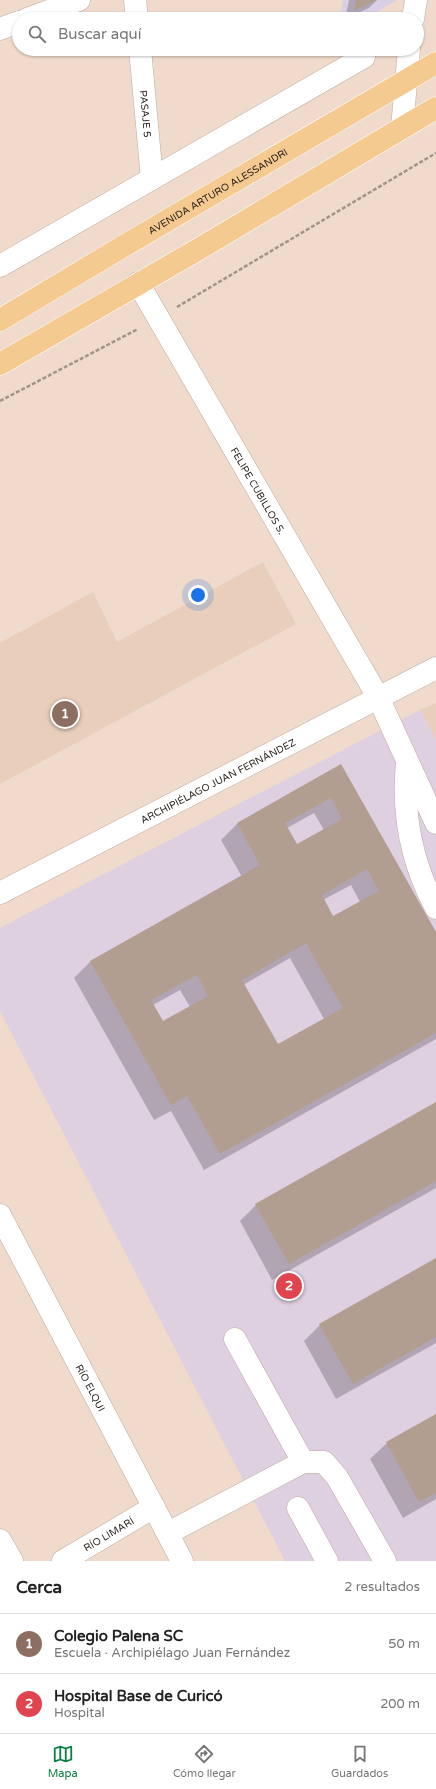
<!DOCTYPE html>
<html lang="es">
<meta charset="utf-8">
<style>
:root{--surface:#fff;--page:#f2f2f2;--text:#222;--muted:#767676;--line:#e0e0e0;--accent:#0b8043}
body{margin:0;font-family:"Varela Round",sans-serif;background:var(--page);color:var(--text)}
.you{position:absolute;left:198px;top:595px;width:14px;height:14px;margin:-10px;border:3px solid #fff;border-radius:50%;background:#1a73e8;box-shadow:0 0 0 6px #1a73e833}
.badge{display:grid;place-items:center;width:26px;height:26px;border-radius:50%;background:var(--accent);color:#fff;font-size:13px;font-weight:700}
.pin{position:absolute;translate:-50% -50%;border:2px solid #fff;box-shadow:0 1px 4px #0006}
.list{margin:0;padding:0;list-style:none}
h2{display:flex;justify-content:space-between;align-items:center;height:52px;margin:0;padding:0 16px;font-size:17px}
h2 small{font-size:13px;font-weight:400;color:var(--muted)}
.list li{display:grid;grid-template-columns:26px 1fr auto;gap:12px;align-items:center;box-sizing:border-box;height:60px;padding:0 16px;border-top:1px solid var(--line)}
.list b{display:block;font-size:15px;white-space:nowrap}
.list p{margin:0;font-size:13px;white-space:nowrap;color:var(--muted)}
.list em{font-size:13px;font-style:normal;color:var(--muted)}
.icon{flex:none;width:22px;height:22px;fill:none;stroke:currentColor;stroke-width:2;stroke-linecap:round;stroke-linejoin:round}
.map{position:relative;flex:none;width:436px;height:1561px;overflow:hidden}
.search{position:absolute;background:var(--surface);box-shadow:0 1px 3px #0004;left:12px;right:12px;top:12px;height:44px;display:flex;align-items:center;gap:10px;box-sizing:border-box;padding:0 14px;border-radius:22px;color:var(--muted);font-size:15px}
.sheet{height:172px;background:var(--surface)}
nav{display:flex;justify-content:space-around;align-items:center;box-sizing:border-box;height:56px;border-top:1px solid var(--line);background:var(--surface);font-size:11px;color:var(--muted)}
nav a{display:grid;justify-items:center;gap:2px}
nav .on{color:var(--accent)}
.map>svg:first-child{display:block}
.built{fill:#e9cebc}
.industrial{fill:#dad0e5}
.medical{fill:#decfe1}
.shadow{fill:#0003;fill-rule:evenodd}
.building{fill:#b19e90;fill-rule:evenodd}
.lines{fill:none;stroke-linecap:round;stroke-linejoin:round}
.minor-casing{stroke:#bfab9e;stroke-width:23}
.major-casing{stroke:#fff;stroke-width:23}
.path{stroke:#a29388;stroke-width:2.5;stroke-dasharray:4 2;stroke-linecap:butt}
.minor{stroke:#fff;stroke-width:22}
.major{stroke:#f5ca91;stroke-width:22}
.labels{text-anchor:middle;stroke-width:3.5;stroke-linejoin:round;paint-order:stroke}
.street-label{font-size:10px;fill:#251e19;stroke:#efdacc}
</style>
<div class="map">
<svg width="436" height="1561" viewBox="0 0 436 1561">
<rect width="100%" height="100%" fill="#efdacc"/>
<!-- built -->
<g class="built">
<path d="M263,562L296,624L0,784V643L93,592L117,642Z"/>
<path d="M436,703V739L420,710Z"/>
</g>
<!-- industrial -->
<path class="industrial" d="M343,0H397L365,19H340Z"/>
<!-- medical -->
<path class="medical" d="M420,710L436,739V1561H285L0,1011V928Z"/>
<!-- shadow -->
<g class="shadow">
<path d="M349,0H377L369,8L345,19Z"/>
<path d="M341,765L436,934V1039L204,1170L171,1111L154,1120L74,978L90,962L242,877L221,840L237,824ZM314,813L324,830L296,845L287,828ZM351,885L360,902L333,917L323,900ZM290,958L324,1019L278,1046L243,985ZM180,990L190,1007L162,1022L153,1005Z"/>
<path d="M436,1103V1188L272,1280L240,1221L256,1205Z"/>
<path d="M436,1259V1343L336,1399L304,1341L320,1325Z"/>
<path d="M436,1415V1499L403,1518L370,1459L387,1443Z"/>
</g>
<!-- building -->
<g class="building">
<path d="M356,0H377L354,11Z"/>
<path d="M341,764L436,932V1033L220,1154L187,1096L171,1105L90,961L260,865L237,823ZM331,798L342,819L297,844L285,823ZM367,869L379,891L333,916L322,895ZM306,943L343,1008L278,1044L242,980ZM197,975L208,996L163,1021L151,1000Z"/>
<path d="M436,1102V1181L289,1264L255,1204Z"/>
<path d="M436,1258V1337L353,1384L319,1324Z"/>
<path d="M436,1414V1493L419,1502L386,1442Z"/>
</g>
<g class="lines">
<defs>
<g id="minor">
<path d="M135,0L137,19"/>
<path d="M27,19L79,0"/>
<path d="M413,19L416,0"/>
<path d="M0,29L19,22"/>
<path id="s1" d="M140,49L152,179"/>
<path d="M402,128L409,49"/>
<path d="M0,266L364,57"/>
<path id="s2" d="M138,283L378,697L436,823"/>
<path d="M407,763C402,815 411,862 436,908"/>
<path id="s3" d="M0,893L436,668"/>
<path id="s4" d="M0,1215L182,1561"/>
<path d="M235,1339L303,1462"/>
<path d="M298,1508L327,1561"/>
<path d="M168,1533L303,1462H324L337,1477L385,1561"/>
<path d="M0,1540L12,1561"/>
<path id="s5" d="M63,1561L154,1507"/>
</g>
<g id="major">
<path id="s6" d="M0,320L122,247L436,63"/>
<path d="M0,364L192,253L436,108"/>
</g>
</defs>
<!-- minor casing -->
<use href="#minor" class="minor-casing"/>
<!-- major casing -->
<use href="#major" class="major-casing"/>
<!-- path -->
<g class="path">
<path d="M177,307L436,153"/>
<path d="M0,401L138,329"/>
</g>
<!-- minor -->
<use href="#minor" class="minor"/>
<!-- major -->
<use href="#major" class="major"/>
</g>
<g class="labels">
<!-- street labels -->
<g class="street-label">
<text dy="4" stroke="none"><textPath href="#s1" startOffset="65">PASAJE 5</textPath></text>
<text dy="4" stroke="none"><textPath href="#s6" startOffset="253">AVENIDA ARTURO ALESSANDRI</textPath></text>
<text dy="4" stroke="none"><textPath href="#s2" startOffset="240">FELIPE CUBILLOS S.</textPath></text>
<text dy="4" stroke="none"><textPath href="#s3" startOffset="245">ARCHIPIÉLAGO JUAN FERNÁNDEZ</textPath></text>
<text dy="4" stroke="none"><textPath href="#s4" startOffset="195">RÍO ELQUI</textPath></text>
<text dy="4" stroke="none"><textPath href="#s5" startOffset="53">RÍO LIMARÍ</textPath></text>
</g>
</g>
</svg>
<div class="you"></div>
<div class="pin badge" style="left:65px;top:714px;background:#8d6e63">1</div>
<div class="pin badge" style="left:289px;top:1286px;background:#e0444e">2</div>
<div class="search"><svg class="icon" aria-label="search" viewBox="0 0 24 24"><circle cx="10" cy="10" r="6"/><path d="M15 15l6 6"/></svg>Buscar aquí</div>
</div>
<section class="sheet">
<h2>Cerca<small>2 resultados</small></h2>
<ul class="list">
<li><span class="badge" style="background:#8d6e63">1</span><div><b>Colegio Palena SC</b><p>Escuela · Archipiélago Juan Fernández</p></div><em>50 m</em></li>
<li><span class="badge" style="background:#e0444e">2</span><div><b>Hospital Base de Curicó</b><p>Hospital</p></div><em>200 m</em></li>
</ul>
</section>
<nav>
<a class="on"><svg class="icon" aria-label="map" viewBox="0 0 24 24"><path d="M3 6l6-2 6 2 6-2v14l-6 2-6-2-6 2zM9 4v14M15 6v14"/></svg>Mapa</a>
<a><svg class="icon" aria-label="directions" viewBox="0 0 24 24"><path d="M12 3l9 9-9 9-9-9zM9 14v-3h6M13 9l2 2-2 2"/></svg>Cómo llegar</a>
<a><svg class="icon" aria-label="saved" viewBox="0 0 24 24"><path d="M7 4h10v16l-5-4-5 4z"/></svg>Guardados</a>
</nav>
